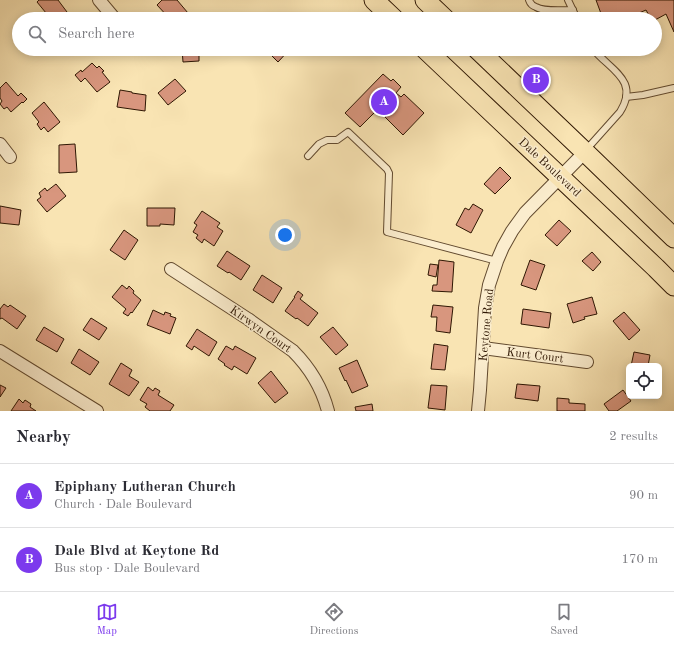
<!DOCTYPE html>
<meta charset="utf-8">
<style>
:root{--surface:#fff;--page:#f7f7f7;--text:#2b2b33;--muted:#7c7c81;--line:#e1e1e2;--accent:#7c3aed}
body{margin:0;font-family:"Old Standard TT",serif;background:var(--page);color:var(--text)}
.controls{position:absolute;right:12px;bottom:12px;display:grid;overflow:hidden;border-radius:6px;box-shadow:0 2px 10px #0003}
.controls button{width:36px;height:36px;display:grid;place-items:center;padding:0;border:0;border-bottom:1px solid var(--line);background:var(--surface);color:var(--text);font:20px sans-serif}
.you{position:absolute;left:285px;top:235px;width:14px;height:14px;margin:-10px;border:3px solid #fff;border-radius:50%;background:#1a73e8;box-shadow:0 0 0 6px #1a73e833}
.badge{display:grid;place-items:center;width:26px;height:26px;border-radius:50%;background:var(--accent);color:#fff;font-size:13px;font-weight:700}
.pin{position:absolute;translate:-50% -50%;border:2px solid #fff;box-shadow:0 1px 4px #0006}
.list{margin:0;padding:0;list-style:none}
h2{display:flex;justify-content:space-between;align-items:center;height:52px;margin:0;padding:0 16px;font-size:17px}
h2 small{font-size:13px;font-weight:400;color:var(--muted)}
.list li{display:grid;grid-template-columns:26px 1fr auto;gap:12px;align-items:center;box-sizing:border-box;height:64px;padding:0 16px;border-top:1px solid var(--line)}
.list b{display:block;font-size:15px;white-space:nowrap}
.list p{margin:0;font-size:13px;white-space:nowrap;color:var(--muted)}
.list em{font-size:13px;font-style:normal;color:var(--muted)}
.icon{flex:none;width:22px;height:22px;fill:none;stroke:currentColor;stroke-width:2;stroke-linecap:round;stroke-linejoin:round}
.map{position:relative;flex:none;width:674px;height:411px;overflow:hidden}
.search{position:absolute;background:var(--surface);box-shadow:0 2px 10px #0003;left:12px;right:12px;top:12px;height:44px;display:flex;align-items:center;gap:10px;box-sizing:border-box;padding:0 14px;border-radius:22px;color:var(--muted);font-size:15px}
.sheet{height:180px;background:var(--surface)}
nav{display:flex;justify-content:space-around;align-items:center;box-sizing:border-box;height:56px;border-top:1px solid var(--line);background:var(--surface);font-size:11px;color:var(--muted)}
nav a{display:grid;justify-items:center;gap:2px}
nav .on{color:var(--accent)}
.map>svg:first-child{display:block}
.building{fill:#d8967e;stroke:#2f1703}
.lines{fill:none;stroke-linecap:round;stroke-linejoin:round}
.lane-casing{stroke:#624a2f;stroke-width:8}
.street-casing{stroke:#624a2f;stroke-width:14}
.primary-casing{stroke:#2f1703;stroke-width:21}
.lane{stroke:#fbedce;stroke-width:6}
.street{stroke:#fbedce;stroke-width:12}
.primary{stroke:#f9e4b3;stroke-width:19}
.labels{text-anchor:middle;stroke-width:3;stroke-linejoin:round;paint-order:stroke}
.street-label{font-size:12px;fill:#2f1703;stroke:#fbedce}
</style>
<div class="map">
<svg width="674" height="411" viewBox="0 0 674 411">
<rect width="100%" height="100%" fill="#f9e4b3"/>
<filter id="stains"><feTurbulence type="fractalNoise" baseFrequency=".005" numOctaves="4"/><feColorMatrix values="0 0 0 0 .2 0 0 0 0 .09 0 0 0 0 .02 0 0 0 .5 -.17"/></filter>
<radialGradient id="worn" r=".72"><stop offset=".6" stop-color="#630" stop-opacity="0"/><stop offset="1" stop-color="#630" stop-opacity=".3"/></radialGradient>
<!-- building -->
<g class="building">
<path d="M39,0H58L67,12L60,19H51L37,2Z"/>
<path d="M162,0H177L188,13L181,19H170L157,5Z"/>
<path d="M596,0H674V32L666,14L655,20V19H651L646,10L625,19H603Z"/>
<path d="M182,49H199V61L183,62Z"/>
<path d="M265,49H290L278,62Z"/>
<path d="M92,63L97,68L99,66L104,71L102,72L110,82L97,92L85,78L81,82L75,75L81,70L82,72Z"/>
<path d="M383,74L391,81L393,79L401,87L396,93L401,97L404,94L424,113L403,135L385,117L387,115L380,107L360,127L345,113Z"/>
<path d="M175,79L186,91L168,105L158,93Z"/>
<path d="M6,82L18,96L21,93L27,99L23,103L22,102L11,112L7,107L4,109L0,104L2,101L0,98V88Z"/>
<path d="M120,90L132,92V93L146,95L145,111L117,107Z"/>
<path d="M44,102L60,122L48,132L44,127L41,130L37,124L39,122L32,113Z"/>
<path d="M75,144L77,172L59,173V145Z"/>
<path d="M500,167L511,178L495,194L484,184Z"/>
<path d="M56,184L66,196L47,212L37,200L41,197L39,193L45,188L47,191Z"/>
<path d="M473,204L483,210L471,233L456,225L465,208L469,210Z"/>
<path d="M0,206L21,210L19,225L0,223Z"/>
<path d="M147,208H175L174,225L160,224V226H147Z"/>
<path d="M202,211L220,223L217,227L223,231L214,246L204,239L202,243L196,238L198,235L193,232L197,225L194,223Z"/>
<path d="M559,220L571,231L557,246L545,235Z"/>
<path d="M124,230L138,240L125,260L110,250Z"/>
<path d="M227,251L250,266L241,280L229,272L228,273L217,266Z"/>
<path d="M592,252L601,262L593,271L582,261Z"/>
<path d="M439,260L454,262L452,292L432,291L433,285H437Z"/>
<path d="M530,260L545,265L536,290L521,285Z"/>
<path d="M430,264L438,265L436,277L428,275Z"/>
<path d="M262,275L282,288L273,303L253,290Z"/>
<path d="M122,285L127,289L129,286L134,291L133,293L141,300L132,313L131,312L128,316L123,313L126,309L112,297Z"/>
<path d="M298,291L303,295L300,299L318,313L308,326L297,318L296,319L285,311L295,297H294Z"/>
<path d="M592,297L597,314L584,317L585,319L573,323L567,304Z"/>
<path d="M4,304L8,307L10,305L26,316L17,329L2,318L0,319V309Z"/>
<path d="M433,305L453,307L450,333L436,331L437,317H431Z"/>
<path d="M523,309L551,313L549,328L521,324Z"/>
<path d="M153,310L164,315L165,312L171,314L170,316L176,318L170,334L147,325Z"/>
<path d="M624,312L640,330L629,340L613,321Z"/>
<path d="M91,318L107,328L99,340L83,330Z"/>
<path d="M44,327L64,339L57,352L36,340Z"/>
<path d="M333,327L348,345L336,355L320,337Z"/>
<path d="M197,329L217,342L209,356L194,346L192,350L186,346Z"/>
<path d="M434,344L448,346L445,370L431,369Z"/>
<path d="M226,346L233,350L235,346L256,358L247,374L234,366L232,370L224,365L225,364L218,359Z"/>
<path d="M79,349L99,362L90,375L71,363Z"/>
<path d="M634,352L650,355L648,366H631Z"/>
<path d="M357,360L368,386L352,393L346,380L345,381L339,368Z"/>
<path d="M121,363L132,370L129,376L139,382L129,396L109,384Z"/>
<path d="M271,371L288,393L275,403L258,383Z"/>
<path d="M517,384L540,386L538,401L515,398Z"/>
<path d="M0,385L6,388L0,397Z"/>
<path d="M431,385L447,386L445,410L428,408Z"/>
<path d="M148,387L153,391L155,388L160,391L158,395L174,405L170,411H150L145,407L147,404L140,400Z"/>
<path d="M623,390L631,401L617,411H609L604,404Z"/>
<path d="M557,398L569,399V403L585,404V411H557Z"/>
<path d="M19,399L23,403L25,400L31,404L30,407L36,411H11Z"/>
<path d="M372,404L373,411H356L355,407Z"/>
</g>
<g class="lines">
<defs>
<g id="lane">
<path d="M529,0C530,3 533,6 536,7C544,12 563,10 573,10"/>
<path d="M568,0L577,19"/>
<path d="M626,97L643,95L674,88"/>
<path d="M586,150L620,112C640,80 610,70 593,49"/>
<path d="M308,156L319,144L327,140H337L348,132L387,169L389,173L387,232L497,261"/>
</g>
<g id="street">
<path d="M99,0L115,19"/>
<path d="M0,144L10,157"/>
<path d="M171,269L248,319L293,351C309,367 322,388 328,411"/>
<path d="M483,348L587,362"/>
<path d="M0,351L97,411"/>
<path d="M478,411L480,390L485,308L489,285L497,261L503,247L512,231L525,213L585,152"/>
</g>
<g id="primary">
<path d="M374,0L394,19"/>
<path d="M425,0L445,19"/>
<path d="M425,49L656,268L674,286"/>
<path d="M477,49L585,152L674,238"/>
</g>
</defs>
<!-- lane casing -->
<use href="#lane" class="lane-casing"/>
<!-- street casing -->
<use href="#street" class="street-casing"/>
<!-- primary casing -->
<use href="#primary" class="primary-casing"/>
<!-- lane -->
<use href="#lane" class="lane"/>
<!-- street -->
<use href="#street" class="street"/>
<!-- primary -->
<use href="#primary" class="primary"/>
</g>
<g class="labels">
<!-- street labels -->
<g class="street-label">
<text transform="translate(550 167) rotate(43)" y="4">Dale Boulevard</text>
<text transform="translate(486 325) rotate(-85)" y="4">Keytone Road</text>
<text transform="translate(261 329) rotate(35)" y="4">Kirwyn Court</text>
<text transform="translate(535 355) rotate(7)" y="4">Kurt Court</text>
</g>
</g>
<rect width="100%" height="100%" filter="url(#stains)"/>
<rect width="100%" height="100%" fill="url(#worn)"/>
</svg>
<div class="controls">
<button><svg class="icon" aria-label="locate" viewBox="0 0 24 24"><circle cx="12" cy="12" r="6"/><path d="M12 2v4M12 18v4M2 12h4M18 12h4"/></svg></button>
</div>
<div class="you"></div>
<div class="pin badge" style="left:384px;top:102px">A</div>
<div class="pin badge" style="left:536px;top:80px">B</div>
<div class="search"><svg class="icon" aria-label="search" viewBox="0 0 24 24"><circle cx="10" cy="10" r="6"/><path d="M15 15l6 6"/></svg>Search here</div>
</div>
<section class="sheet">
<h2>Nearby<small>2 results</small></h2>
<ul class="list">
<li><span class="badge">A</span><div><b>Epiphany Lutheran Church</b><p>Church · Dale Boulevard</p></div><em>90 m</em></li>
<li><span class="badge">B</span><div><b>Dale Blvd at Keytone Rd</b><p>Bus stop · Dale Boulevard</p></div><em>170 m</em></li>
</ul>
</section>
<nav>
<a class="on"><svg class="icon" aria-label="map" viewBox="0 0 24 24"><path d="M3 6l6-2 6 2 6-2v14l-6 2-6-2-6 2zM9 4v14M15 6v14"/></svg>Map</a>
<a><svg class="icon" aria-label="directions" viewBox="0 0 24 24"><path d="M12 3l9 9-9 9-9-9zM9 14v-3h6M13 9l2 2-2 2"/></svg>Directions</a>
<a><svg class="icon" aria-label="saved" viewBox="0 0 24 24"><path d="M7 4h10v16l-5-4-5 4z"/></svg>Saved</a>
</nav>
